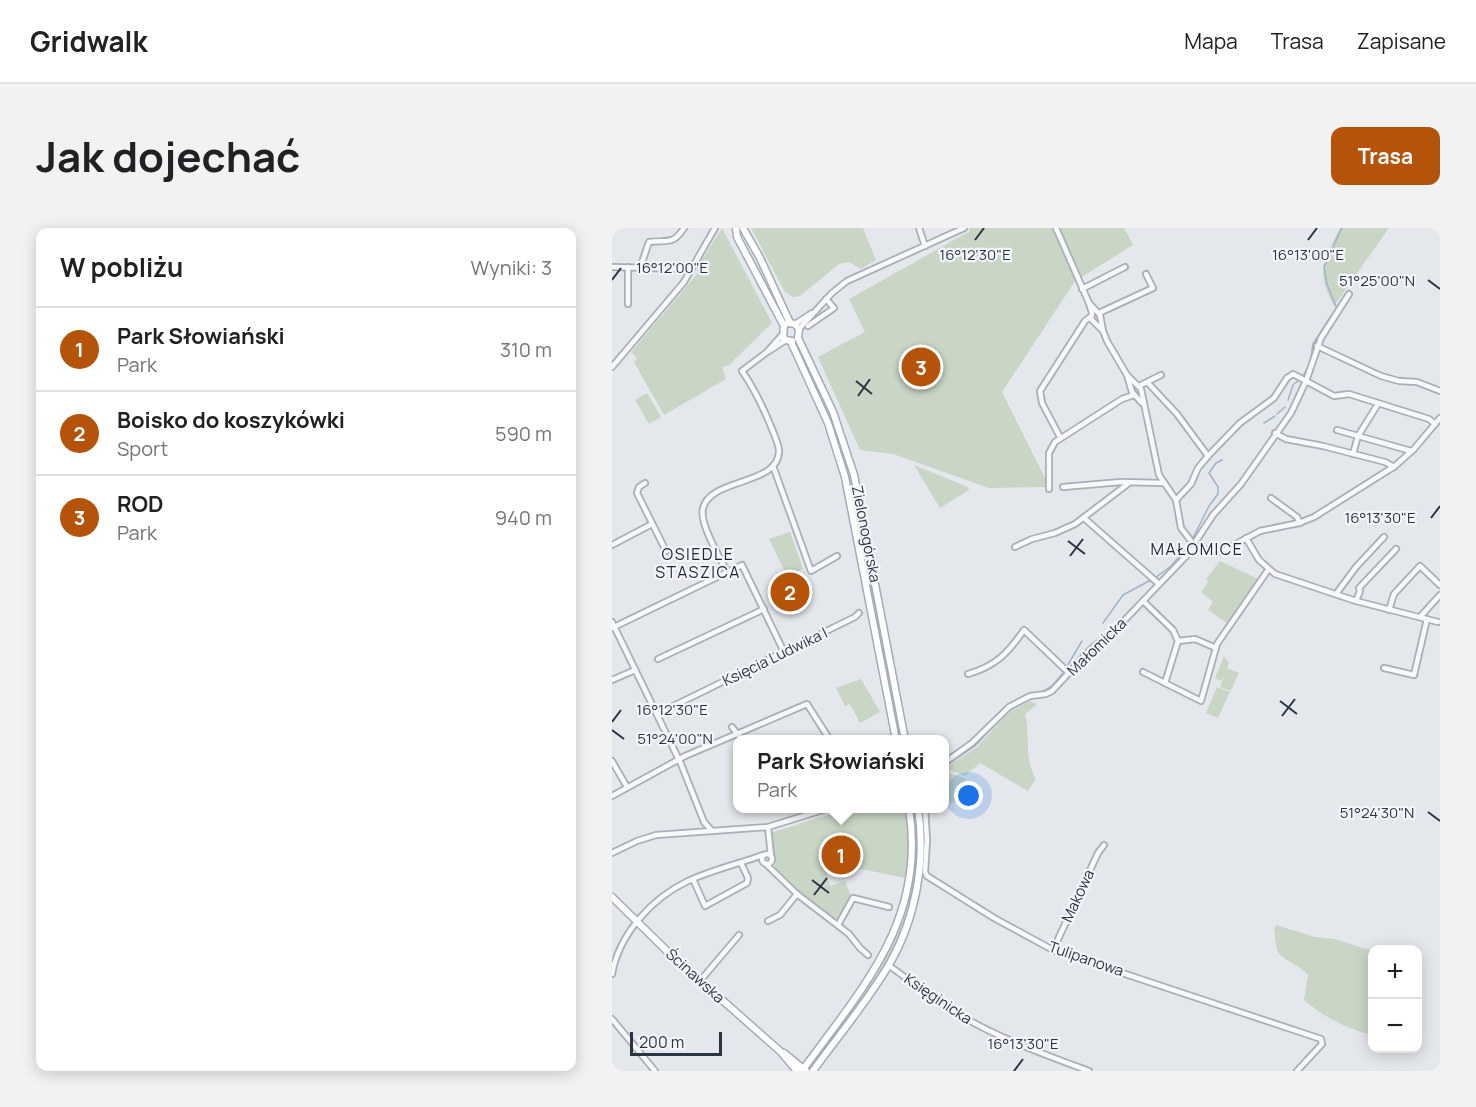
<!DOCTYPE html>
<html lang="pl">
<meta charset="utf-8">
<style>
:root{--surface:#fff;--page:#f2f2f2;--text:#202124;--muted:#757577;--line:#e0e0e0;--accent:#b45309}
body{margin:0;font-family:Manrope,sans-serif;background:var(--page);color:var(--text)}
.controls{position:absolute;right:18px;bottom:18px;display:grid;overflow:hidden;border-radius:12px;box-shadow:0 3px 15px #0003}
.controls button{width:54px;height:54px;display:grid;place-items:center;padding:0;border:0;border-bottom:2px solid var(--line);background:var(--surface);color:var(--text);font:30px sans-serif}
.scale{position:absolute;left:18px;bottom:15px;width:92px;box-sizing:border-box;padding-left:6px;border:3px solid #2b3445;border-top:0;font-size:16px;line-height:21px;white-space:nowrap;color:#2b3445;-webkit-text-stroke:4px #f4f6f9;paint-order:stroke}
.you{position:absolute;left:357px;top:568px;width:21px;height:21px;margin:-15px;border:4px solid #fff;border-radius:50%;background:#1a73e8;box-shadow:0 0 0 9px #1a73e833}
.badge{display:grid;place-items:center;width:39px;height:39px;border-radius:50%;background:var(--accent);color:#fff;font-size:20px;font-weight:700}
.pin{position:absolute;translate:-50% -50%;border:3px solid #fff;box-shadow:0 2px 6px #0006}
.popup{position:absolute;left:121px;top:507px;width:216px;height:78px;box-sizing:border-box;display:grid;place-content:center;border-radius:12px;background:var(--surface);filter:drop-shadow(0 2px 4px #0005);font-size:20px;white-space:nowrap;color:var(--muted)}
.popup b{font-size:22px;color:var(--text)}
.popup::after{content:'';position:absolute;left:50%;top:100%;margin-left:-12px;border:12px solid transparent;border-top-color:var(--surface)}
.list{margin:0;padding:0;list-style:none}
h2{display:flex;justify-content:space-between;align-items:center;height:78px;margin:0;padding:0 24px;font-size:26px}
h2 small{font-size:20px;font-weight:400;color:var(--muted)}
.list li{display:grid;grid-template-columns:39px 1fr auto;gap:18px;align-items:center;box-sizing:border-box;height:84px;padding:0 24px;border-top:2px solid var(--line)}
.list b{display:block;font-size:22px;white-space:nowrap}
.list p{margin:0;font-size:20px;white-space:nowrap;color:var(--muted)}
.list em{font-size:20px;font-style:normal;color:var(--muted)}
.map{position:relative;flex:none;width:828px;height:843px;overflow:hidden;border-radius:12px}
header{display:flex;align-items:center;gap:36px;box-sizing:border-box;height:84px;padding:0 30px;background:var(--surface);border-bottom:2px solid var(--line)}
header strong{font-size:28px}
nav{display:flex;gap:33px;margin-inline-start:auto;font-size:21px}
.intro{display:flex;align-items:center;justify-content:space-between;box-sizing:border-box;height:144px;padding:0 36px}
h1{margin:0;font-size:42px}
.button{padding:15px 27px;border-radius:12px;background:var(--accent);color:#fff;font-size:21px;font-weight:700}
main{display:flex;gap:36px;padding:0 36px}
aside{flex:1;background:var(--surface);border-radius:12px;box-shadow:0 3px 15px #0003}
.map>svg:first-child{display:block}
.green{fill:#c9d6c5}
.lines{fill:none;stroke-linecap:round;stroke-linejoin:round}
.stream{stroke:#9fb4cc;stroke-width:1.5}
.minor-casing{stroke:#a9aeb7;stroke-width:8}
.major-casing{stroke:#a3abb8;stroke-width:9}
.minor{stroke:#f7f8fa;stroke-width:4.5}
.major{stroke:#fff;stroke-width:6}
.ticks{fill:none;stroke:#2b3445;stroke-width:2}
.labels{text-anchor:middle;stroke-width:4.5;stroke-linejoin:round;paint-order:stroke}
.street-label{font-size:15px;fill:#2b3445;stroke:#f4f6f9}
.neighbourhood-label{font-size:16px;letter-spacing:1.5px;fill:#1d2536;stroke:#f4f6f9}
.ticks-label{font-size:15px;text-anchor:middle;fill:#2b3445;stroke:#f4f6f9;stroke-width:4.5;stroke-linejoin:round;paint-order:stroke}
</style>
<header>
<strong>Gridwalk</strong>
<nav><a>Mapa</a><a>Trasa</a><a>Zapisane</a></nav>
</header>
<div class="intro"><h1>Jak dojechać</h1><a class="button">Trasa</a></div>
<main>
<aside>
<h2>W pobliżu<small>Wyniki: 3</small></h2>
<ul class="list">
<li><span class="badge">1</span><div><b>Park Słowiański</b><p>Park</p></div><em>310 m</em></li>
<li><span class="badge">2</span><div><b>Boisko do koszykówki</b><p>Sport</p></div><em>590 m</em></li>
<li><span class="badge">3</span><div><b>ROD</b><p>Park</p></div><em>940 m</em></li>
</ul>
</aside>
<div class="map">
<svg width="828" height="843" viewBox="0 0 828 843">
<rect width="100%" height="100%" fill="#e4e7ec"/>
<!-- green -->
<g class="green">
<path d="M110,0L160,95L117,137L110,139L114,151L52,187L22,134L25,130L19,124L86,45L85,43L87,36Z"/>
<path d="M139,0H251L264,32L249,41L237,34L227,36L188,68L181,69L173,64Z"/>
<path d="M357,0H512L521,17L463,53L390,164L435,254V259L377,260L281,226L248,222L206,129L253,104L237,71L358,3Z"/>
<path d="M728,0H777L722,78C703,42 711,35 728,0Z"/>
<path d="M35,165L49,189L37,196L23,172Z"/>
<path d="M235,233L240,250L291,511H286L230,234Z"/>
<path d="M302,237L356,259L357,262L328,280Z"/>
<path d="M178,304L191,341L175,348L157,311Z"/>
<path d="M608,333L646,351L615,395L596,382L601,374L589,364L596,354L594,351Z"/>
<path d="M612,428L617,435L615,440L627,445L619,463L608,459L613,445L609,453L603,450Z"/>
<path d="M249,451L268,484L248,495L238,476L233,478L224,460Z"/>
<path d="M605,459L618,464L606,490L594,485Z"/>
<path d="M418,473L425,476L413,486C419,509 411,529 424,551L416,563L368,535L353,548L333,540L364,520L395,486Z"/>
<path d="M334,544L352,550L359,557V566L358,567L353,562L346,568L347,575L333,574V545Z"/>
<path d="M236,581H294C297,604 297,627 294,650L234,638L228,640L227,636L213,641L218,658L233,653L239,668L227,692L224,693C208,681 171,657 163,639C159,629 160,616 158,605Z"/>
<path d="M299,581H302C310,631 303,681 280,727C269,749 253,768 238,788C226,805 213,827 197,841L264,744L283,707L298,655Z"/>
<path d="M664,697L703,709L723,711L760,723V794L757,806C733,800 713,789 694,774L692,772L696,747C687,736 668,732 665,721C663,715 663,707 662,701Z"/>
</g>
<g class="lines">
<!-- stream -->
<g class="stream">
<path d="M725,81L715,56L712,38C719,30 723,11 730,0"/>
<path d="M698,135L701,116L719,88"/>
<path d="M691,148L696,140"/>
<path d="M676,172L681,157L687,152"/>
<path d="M665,186L673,179"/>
<path d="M652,195L663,188"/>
<path d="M581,310L597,278L606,266V259L597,245L604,235L610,232"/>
<path d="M543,350L559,338L578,316"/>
<path d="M491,395L511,367L539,352"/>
<path d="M454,440L470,413"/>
<path d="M430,464L440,458L452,444"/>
<path d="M395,484L422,469"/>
<path d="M332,539L363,518L385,494"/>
</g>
<defs>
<g id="minor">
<path d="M307,0L313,18"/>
<path d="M444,0L477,75L480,85L479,91L489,101"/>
<path d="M0,39L77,41"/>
<path d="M16,39V76"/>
<path d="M28,40L37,14C56,12 61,17 72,0"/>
<path d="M470,61L513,39"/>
<path d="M477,75L488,87L491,103L495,113L515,147L520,164L530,175"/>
<path d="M487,85L541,60L534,46"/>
<path d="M183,96L200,85"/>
<path d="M196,98L222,80L214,71"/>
<path d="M187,101L220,65L235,53L352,0"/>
<path d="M705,118L769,148L787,153L805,154L828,163"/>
<path d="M157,123L174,112"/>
<path d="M0,139L72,54L103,0"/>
<path d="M515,147L529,161L547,247L564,272L569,300L582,317"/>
<path d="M536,155L565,186L596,228"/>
<path d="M527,158L549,147"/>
<path d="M725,202L799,223"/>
<path d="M663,205L674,211L711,218L773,234L782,239"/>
<path d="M448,209L430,175L428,163L473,93L478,89"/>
<path d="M741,226L746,208L766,176"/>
<path d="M161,238L199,343L225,328"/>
<path d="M33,255L27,259L25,265L54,323"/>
<path d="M451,259L509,254L552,255"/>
<path d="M437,261V225L443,214L510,171L522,167"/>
<path d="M659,270L685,289L688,295"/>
<path d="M564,272L579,256L586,240L596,228L628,195L662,170L675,150L681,146L722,168L737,166L817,191L823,196"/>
<path d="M472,290L547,356"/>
<path d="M634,310L647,332L663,346L744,373L826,394"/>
<path d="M582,316L601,287L629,256L679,185L694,153L709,110L737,66"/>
<path d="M0,317L40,296"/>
<path d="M403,319L420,311L443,305L463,296L517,255"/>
<path d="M115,344C108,329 87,296 91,280C99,249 168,258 167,222C166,214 161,204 158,196C150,177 142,160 130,143L155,124L170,107"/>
<path d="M724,366L744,339L772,309"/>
<path d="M531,373L561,402L566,413L553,455"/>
<path d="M744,373L748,363L747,360L784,321"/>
<path d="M777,382L782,366L808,338L828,357"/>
<path d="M808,389L828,367"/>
<path d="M0,394L69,536L92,594L100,603"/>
<path d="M0,400L130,337L172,424"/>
<path d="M566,413L583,411L604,420"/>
<path d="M46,431L152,381"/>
<path d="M772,440L802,447L815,391"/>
<path d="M531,444L589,473L605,416L656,342"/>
<path d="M356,446C384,438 396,425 412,402L457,445"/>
<path d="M0,452L23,442"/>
<path d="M45,486L243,389L247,385"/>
<path d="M120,499L130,512"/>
<path d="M0,533L15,559"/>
<path d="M332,535L360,515L397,479L418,468L434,466L440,463L479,421L506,399L581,321L587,319L601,324H609L648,303L687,295L702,289L783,238L802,221L828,190"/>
<path d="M0,568L73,528L195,476L218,512"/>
<path d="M313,580L315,612L313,644L315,648L382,690L441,722L709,811L710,816L685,843"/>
<path d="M156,599L159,628"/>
<path d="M0,625L25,613L44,607L156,599L217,580"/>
<circle cx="155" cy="631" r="5"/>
<path d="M154,636L185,666L237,706L248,720L256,727"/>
<path d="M81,651L93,678L135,655L136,650L129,635"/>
<path d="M156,693L168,687L185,666"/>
<path d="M226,697L241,670L277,679"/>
<path d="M441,722L486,625L492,617"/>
<path d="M276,737C298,752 318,770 341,783C383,809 431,826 477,843"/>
<path d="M0,746C7,706 40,670 76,653C100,642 126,636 151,627"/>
<path d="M88,753L127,707"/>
<path d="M0,791L43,843"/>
</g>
<g id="major">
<path d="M124,0L125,9L172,98"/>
<path d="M131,0L148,30L178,95"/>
<path d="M176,95L183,96L187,101L186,110"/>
<path d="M172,98L171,109L174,112L180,113"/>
<path d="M186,110L221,184L242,247L293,512"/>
<path d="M179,114L216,195L233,249L284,512"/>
<path d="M0,669L56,724L169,824L185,843"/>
<path d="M172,825L194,843"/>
<path d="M190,843C250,760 315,692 297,580"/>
<path d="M201,843C226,808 256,773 278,735C304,690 314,632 306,580"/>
</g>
</defs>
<!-- minor casing -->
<use href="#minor" class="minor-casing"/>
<!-- major casing -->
<use href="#major" class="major-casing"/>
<!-- minor -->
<use href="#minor" class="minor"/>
<!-- major -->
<use href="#major" class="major"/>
</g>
<!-- ticks -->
<path class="ticks" d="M363,12L372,0M696,12L705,0M0,52L9,40M816,52L828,61M244,153L260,166M246,168L258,151M819,290L828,278M456,313L473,326M458,328L471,311M668,473L685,486M670,488L683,471M0,494L9,482M0,502L12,511M816,584L828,593M200,652L217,665M202,667L215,650M402,843L411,831"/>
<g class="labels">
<!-- street labels -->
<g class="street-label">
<text transform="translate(254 306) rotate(79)" y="5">Zielonogórska</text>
<text transform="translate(485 419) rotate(-44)" y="5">Małomicka</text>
<text transform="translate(163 429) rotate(-26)" y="5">Księcia Ludwika I</text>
<text transform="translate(466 668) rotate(-65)" y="5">Makowa</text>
<text transform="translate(474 731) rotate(19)" y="5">Tulipanowa</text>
<text transform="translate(83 748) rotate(42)" y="5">Ścinawska</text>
<text transform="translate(326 771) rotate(34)" y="5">Księginicka</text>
</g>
<!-- neighbourhood labels -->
<g class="neighbourhood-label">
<text x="585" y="327">MAŁOMICE</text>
<text x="86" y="332">OSIEDLE<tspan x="86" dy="18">STASZICA</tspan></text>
</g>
</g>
<g class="ticks-label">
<text x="363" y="32">16°12'30"E</text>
<text x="696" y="32">16°13'00"E</text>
<text x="60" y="45">16°12'00"E</text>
<text x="765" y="58">51°25'00"N</text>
<text x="768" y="295">16°13'30"E</text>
<text x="60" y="487">16°12'30"E</text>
<text x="63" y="516">51°24'00"N</text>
<text x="765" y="590">51°24'30"N</text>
<text x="411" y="821">16°13'30"E</text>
</g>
</svg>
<div class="controls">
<button>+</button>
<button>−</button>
</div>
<div class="scale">200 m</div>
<div class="you"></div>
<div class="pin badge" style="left:229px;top:627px">1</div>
<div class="popup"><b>Park Słowiański</b>Park</div>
<div class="pin badge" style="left:178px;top:364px">2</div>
<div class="pin badge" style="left:309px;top:139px">3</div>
</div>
</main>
